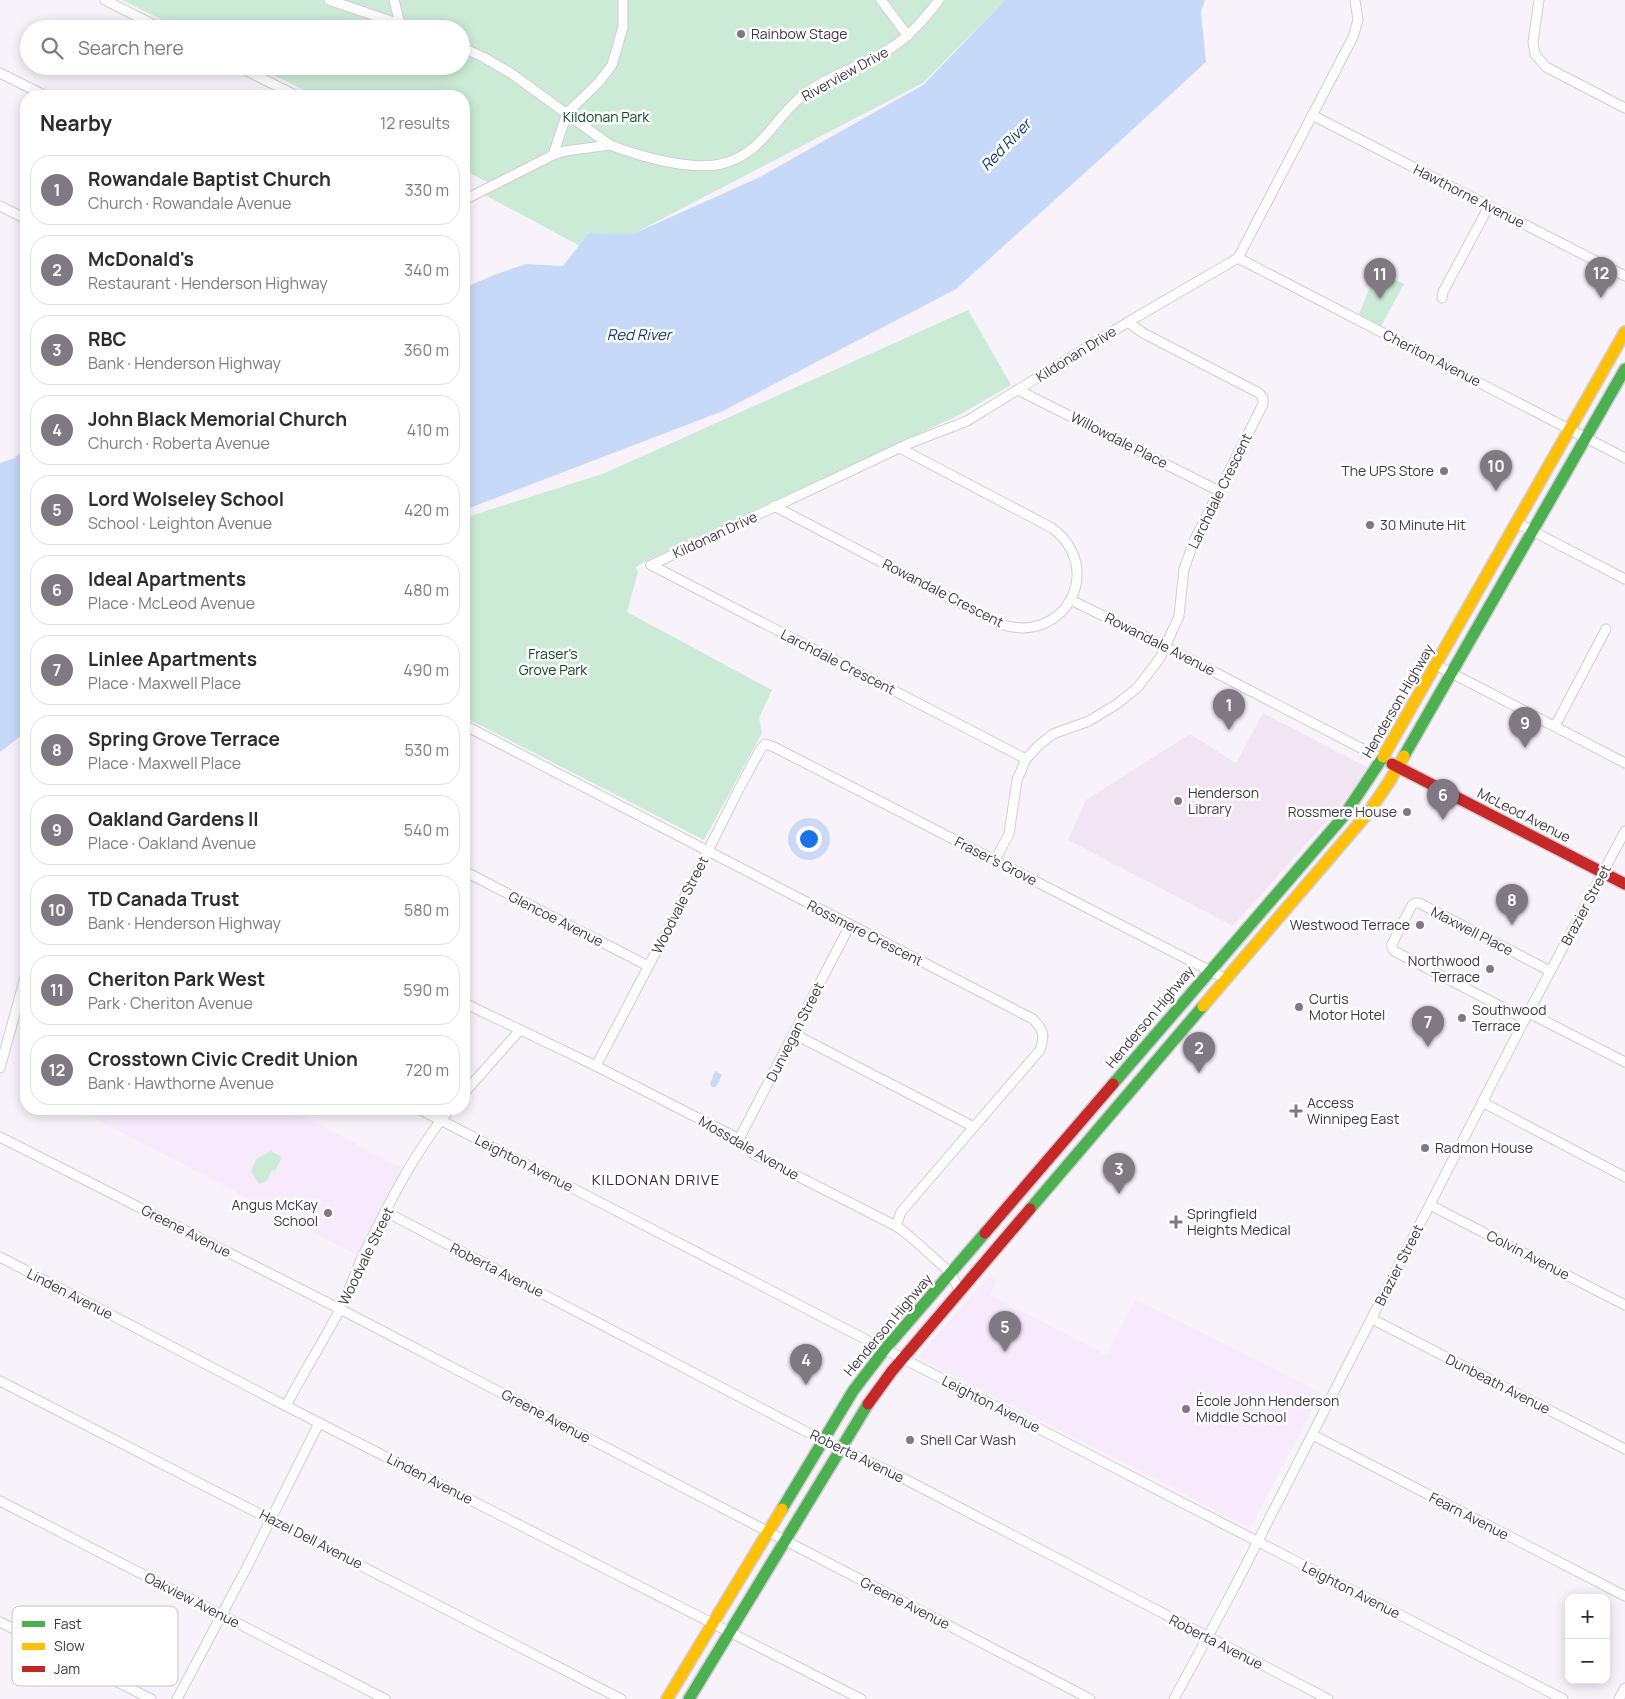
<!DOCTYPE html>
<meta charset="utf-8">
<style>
:root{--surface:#fff;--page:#f2f2f3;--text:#2b2b33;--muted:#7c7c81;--line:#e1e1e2;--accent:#807882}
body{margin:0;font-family:Manrope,sans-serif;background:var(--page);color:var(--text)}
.controls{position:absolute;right:15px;bottom:15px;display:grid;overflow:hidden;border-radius:10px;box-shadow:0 2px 12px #0003}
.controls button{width:45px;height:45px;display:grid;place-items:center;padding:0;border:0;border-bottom:1px solid var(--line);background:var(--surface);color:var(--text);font:25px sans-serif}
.you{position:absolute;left:808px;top:838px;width:18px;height:18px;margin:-12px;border:4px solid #fff;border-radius:50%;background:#1a73e8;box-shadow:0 0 0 8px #1a73e833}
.badge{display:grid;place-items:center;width:32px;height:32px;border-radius:50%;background:var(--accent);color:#fff;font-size:16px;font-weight:700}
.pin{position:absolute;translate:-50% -41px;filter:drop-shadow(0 1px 2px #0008)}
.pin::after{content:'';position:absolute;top:26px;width:18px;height:15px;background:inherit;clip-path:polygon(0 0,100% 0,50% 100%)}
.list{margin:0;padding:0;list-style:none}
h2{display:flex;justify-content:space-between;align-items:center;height:65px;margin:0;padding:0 20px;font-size:21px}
h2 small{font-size:16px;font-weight:400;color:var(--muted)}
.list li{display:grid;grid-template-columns:32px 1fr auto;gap:15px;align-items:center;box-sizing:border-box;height:70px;margin:0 10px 10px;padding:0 10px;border:1px solid var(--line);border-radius:20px}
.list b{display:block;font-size:19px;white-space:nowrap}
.list p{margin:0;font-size:16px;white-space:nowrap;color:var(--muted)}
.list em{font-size:16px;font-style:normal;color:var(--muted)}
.icon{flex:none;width:28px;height:28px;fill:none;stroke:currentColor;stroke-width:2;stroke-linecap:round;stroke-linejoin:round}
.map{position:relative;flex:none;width:1625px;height:1699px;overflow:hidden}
.search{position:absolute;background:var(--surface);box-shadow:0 2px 12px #0003;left:20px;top:20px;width:450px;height:55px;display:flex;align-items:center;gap:12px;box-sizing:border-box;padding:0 18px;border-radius:28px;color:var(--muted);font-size:19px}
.panel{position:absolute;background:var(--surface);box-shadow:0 2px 12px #0003;left:20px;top:90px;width:450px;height:1025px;border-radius:20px}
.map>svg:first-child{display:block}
.commercial{fill:#f2e5f3}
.built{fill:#f7eafc}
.green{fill:#ccebd7}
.water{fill:#c7d9f9}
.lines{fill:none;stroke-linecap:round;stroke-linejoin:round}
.street-casing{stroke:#d2ccd5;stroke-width:11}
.fast-casing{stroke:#d2ccd5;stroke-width:14}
.slow-casing{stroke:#d2ccd5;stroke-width:14}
.jam-casing{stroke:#d2ccd5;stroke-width:14}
.street{stroke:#fefdfe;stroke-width:9}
.fast{stroke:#4caf50;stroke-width:11}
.slow{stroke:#ffc107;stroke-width:11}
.jam{stroke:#c62828;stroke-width:11}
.poi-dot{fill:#807882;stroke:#fff;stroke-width:2}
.labels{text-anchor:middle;stroke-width:5;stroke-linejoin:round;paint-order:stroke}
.poi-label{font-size:14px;fill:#3f3742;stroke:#fff;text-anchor:start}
.street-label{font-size:14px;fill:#3f3742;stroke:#fff}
.park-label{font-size:14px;fill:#084826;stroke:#fff}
.water-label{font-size:15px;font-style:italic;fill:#0f3773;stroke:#fff}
.neighbourhood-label{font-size:15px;letter-spacing:1px;fill:#35263a;stroke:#fff}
.key{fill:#fff;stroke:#c5c3c6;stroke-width:1}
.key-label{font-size:14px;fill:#3f3742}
</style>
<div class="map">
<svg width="1625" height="1699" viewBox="0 0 1625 1699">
<rect width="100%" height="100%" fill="#f8f2fa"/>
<!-- commercial -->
<path class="commercial" d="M1263,713L1367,767L1354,788L1338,808L1233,926L1068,840L1086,800L1190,734L1236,763Z"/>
<!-- built -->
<g class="built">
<path d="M77,1109H289L404,1169L360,1257Z"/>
<path d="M988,1277L993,1278L996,1282L990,1295L1106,1355L1136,1299L1321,1393L1250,1528L918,1357Z"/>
</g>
<!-- green -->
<g class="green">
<path d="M122,0H1005L923,83L633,234L589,233L580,246L485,195L497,187L464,170V96H316L255,66H461V29H180Z"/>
<path d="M1377,270L1404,284L1381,326L1359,314Z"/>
<path d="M968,310L1011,385L959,415L650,559L636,567L638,572L627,612L772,690L759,718L762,733L704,840L464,717V518L605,473Z"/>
<path d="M271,1151L280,1156L281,1159L275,1171L272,1170L267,1181L259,1184L251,1171L256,1159Z"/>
</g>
<!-- water -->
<g class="water">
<path d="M1005,0H1205L1201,12L1206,62L1119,142L956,289L723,411L464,510V288L494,275L526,264L563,266L589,233L633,234L760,177L923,85Z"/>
<path d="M26,446V732L0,752V463L15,458Z"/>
<path d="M715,1071L722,1075L716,1087H712L710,1084Z"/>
<path d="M687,1172L697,1177L698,1176L701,1177L698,1186L684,1179Z"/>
</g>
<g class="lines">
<defs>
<g id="street">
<path d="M105,0L162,29"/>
<path d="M329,0L414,29"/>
<path d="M394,0L400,24"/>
<path d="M881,0L908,36"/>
<path d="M1539,0L1533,42L1535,54L1546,67L1625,108"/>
<path d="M461,47L483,57L509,72L610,145C639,156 690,171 721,164C762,154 772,121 801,97C828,74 865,66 894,46C912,34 926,17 939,0"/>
<path d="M237,66L297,96"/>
<path d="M0,73L46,96"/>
<path d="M1312,115L1625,276"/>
<path d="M553,155L567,113L599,82L612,65L623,27V0"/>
<path d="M464,200L553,155L565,151L610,145"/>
<path d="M0,206L26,219"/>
<path d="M1238,258L1625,458"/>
<path d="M1442,298L1443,292L1489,206"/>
<path d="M1018,390L1219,491"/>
<path d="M774,506L1000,624C1065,646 1106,568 1052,528L900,448"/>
<path d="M1517,523L1625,579"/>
<path d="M651,565L910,443L967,421L1128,322L1238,258L1353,37L1358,20L1355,0"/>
<path d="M651,565L1026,759"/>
<path d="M1071,600L1166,647L1382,759"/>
<path d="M1436,665L1625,763"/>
<path d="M464,725L1033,1019C1044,1031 1045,1035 1040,1050L901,1212L896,1226"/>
<path d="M1555,726L1606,629"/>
<path d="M995,860L1009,834L1017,780L1026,759L1038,746L1053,734L1089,721L1117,704L1138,687L1160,658L1179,616L1184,569L1194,541L1263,404V398L1259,393L1143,333L1128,322"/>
<path d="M464,871L648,966"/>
<path d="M464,1003L596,1066L739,1139L752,1153L896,1226L906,1233L951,1273L960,1292"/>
<path d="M1529,1013L1625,1062"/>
<path d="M1525,1019L1394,951L1392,948V944L1412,905L1415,903H1419L1550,971"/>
<path d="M794,1034L974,1127"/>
<path d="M596,1066L676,914L738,791L760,750L765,744L774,747L1226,979"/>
<path d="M0,1068L26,974"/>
<path d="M464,1093L520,1030"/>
<path d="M1482,1102L1625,1177"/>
<path d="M419,1109L1563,1699"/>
<path d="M0,1137L340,1309L1090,1699"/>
<path d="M739,1139L850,925"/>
<path d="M1430,1205L1625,1305"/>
<path d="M386,1212L824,1441L897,1475L1328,1699"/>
<path d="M0,1257L286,1406L861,1699"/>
<path d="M1372,1319L1625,1449"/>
<path d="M0,1381L621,1699"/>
<path d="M286,1406C303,1373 323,1342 340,1309C348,1294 354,1276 361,1260C386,1209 414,1152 450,1109"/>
<path d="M1313,1435L1625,1596"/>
<path d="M0,1501L385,1699"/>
<path d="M0,1622L151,1699"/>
<path d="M177,1699L247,1567L319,1423"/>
<path d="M1174,1699L1233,1590L1342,1376L1525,1019L1625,831"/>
<path d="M1619,1699L1625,1688"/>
</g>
<g id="fast">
<path d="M1404,756L1625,369"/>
<path d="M1113,1084L1343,817L1383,757"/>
<path d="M1030,1209L1203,1006"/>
<path d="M782,1509L853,1391L885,1349L985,1233"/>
<path d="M689,1699L868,1404"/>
</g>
<g id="slow">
<path d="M1383,757L1625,332"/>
<path d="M1203,1006L1368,813L1389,782L1404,756"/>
<path d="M667,1699L782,1509"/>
</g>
<g id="jam">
<path d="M1392,764L1625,884"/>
<path d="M985,1233L1113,1084"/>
<path d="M868,1404L892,1371L1030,1209"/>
</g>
</defs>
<!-- street casing -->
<use href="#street" class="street-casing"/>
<!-- fast casing -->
<use href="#fast" class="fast-casing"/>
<!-- slow casing -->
<use href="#slow" class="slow-casing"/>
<!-- jam casing -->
<use href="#jam" class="jam-casing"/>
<!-- street -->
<use href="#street" class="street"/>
<!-- fast -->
<use href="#fast" class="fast"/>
<!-- slow -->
<use href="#slow" class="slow"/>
<!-- jam -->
<use href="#jam" class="jam"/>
</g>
<!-- markers -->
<g class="poi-dot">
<circle cx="741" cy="34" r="5"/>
<circle cx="1444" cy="471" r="5"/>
<circle cx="1370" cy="525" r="5"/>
<circle cx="1178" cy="801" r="5"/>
<circle cx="1407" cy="812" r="5"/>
<circle cx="1420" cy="925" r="5"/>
<circle cx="1490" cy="969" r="5"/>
<circle cx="1299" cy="1007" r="5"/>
<circle cx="1462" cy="1018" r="5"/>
<path d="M1293.5 1103.5h5v5h5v5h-5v5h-5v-5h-5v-5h5z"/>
<circle cx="1425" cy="1148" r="5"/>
<circle cx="328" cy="1213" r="5"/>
<path d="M1173.5 1214.5h5v5h5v5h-5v5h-5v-5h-5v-5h5z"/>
<circle cx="1186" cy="1409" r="5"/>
<circle cx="910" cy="1440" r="5"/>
</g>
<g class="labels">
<!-- poi labels -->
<g class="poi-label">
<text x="751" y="39">Rainbow Stage</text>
<text x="1434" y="476" text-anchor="end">The UPS Store</text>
<text x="1380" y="530">30 Minute Hit</text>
<text x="1188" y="798">Henderson<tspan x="1188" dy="16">Library</tspan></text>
<text x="1397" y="817" text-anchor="end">Rossmere House</text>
<text x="1410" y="930" text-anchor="end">Westwood Terrace</text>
<text x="1480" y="966" text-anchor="end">Northwood<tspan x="1480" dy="16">Terrace</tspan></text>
<text x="1309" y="1004">Curtis<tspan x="1309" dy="16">Motor Hotel</tspan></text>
<text x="1472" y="1015">Southwood<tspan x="1472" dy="16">Terrace</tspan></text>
<text x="1307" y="1108">Access<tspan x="1307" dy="16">Winnipeg East</tspan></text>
<text x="1435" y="1153">Radmon House</text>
<text x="318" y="1210" text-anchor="end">Angus McKay<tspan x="318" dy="16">School</tspan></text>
<text x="1187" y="1219">Springfield<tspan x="1187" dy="16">Heights Medical</tspan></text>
<text x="1196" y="1406">École John Henderson<tspan x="1196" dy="16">Middle School</tspan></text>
<text x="920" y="1445">Shell Car Wash</text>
</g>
<!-- street labels -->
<g class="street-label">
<text transform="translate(845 74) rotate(-29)" y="5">Riverview Drive</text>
<text transform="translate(1469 196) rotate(27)" y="5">Hawthorne Avenue</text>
<text transform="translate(1076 354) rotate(-32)" y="5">Kildonan Drive</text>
<text transform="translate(1432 358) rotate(27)" y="5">Cheriton Avenue</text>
<text transform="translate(1119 440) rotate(27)" y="5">Willowdale Place</text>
<text transform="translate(1220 491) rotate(-64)" y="5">Larchdale Crescent</text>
<text transform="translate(715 535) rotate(-25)" y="5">Kildonan Drive</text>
<text transform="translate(943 593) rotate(27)" y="5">Rowandale Crescent</text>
<text transform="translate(1160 644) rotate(27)" y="5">Rowandale Avenue</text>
<text transform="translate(838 662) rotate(27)" y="5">Larchdale Crescent</text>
<text transform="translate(1398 701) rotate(-60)" y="5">Henderson Highway</text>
<text transform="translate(1524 815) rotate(27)" y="5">McLeod Avenue</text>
<text transform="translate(996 861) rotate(27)" y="5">Fraser's Grove</text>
<text transform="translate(680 905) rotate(-63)" y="5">Woodvale Street</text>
<text transform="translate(1586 905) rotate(-62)" y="5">Brazier Street</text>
<text transform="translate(556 919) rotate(27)" y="5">Glencoe Avenue</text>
<text transform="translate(1472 931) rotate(27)" y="5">Maxwell Place</text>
<text transform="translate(865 933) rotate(27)" y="5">Rossmere Crescent</text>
<text transform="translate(1150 1017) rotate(-50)" y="5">Henderson Highway</text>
<text transform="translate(795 1032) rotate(-63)" y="5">Dunvegan Street</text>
<text transform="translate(749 1148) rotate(30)" y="5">Mossdale Avenue</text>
<text transform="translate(524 1163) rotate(27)" y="5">Leighton Avenue</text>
<text transform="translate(186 1231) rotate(27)" y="5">Greene Avenue</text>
<text transform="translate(1528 1255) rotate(27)" y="5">Colvin Avenue</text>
<text transform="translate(366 1256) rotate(-64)" y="5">Woodvale Street</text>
<text transform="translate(1399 1265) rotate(-63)" y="5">Brazier Street</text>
<text transform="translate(497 1270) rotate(27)" y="5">Roberta Avenue</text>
<text transform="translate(70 1294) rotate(27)" y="5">Linden Avenue</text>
<text transform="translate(888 1325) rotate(-50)" y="5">Henderson Highway</text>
<text transform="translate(1498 1384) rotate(27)" y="5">Dunbeath Avenue</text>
<text transform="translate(991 1404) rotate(27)" y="5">Leighton Avenue</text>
<text transform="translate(546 1416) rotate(28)" y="5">Greene Avenue</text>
<text transform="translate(857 1456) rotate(26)" y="5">Roberta Avenue</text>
<text transform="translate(430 1479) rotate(27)" y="5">Linden Avenue</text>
<text transform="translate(1469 1516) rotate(27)" y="5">Fearn Avenue</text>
<text transform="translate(311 1539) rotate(27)" y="5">Hazel Dell Avenue</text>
<text transform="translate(1351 1590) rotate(27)" y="5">Leighton Avenue</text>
<text transform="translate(192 1600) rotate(27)" y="5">Oakview Avenue</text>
<text transform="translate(905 1603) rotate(27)" y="5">Greene Avenue</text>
<text transform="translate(1216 1642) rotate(27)" y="5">Roberta Avenue</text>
</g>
<!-- park labels -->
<g class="park-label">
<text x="606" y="122">Kildonan Park</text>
<text x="553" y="659">Fraser's<tspan x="553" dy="16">Grove Park</tspan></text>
</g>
<!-- water labels -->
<g class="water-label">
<text transform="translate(1006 145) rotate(-46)" y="5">Red River</text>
<text x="639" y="340">Red River</text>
</g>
<!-- neighbourhood labels -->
<g class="neighbourhood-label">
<text x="656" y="1185">KILDONAN DRIVE</text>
</g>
</g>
<!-- legend -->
<rect x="12" y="1606" width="166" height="80" rx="8" class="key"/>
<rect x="22" y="1621" width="23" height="6" fill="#4caf50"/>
<rect x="22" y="1643" width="23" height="7" fill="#ffc107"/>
<rect x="22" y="1666" width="23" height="6" fill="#c62828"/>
<g class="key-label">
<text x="54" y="1629">Fast</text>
<text x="54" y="1651">Slow</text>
<text x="54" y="1674">Jam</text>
</g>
</svg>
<div class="controls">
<button>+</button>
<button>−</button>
</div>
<div class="you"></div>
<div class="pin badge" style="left:1229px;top:730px">1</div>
<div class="pin badge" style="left:1199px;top:1073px">2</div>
<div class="pin badge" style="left:1119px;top:1194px">3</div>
<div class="pin badge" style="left:806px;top:1385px">4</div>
<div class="pin badge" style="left:1005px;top:1352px">5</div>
<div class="pin badge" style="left:1443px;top:820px">6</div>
<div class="pin badge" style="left:1428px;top:1047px">7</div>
<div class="pin badge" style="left:1512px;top:925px">8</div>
<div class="pin badge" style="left:1525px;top:748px">9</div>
<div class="pin badge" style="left:1496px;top:491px">10</div>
<div class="pin badge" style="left:1380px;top:299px">11</div>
<div class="pin badge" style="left:1601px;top:298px">12</div>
<div class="search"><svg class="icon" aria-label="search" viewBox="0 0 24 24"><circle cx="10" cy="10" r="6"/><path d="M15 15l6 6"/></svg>Search here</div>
<section class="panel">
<h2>Nearby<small>12 results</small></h2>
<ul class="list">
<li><span class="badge">1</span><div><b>Rowandale Baptist Church</b><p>Church · Rowandale Avenue</p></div><em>330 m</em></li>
<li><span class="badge">2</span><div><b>McDonald's</b><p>Restaurant · Henderson Highway</p></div><em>340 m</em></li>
<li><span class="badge">3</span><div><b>RBC</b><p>Bank · Henderson Highway</p></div><em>360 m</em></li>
<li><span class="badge">4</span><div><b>John Black Memorial Church</b><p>Church · Roberta Avenue</p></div><em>410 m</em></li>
<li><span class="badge">5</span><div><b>Lord Wolseley School</b><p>School · Leighton Avenue</p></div><em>420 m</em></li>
<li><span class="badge">6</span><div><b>Ideal Apartments</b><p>Place · McLeod Avenue</p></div><em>480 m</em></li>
<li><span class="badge">7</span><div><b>Linlee Apartments</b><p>Place · Maxwell Place</p></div><em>490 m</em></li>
<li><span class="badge">8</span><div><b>Spring Grove Terrace</b><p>Place · Maxwell Place</p></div><em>530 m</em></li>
<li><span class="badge">9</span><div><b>Oakland Gardens II</b><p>Place · Oakland Avenue</p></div><em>540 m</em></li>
<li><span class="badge">10</span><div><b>TD Canada Trust</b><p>Bank · Henderson Highway</p></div><em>580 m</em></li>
<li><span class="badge">11</span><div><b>Cheriton Park West</b><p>Park · Cheriton Avenue</p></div><em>590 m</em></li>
<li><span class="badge">12</span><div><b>Crosstown Civic Credit Union</b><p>Bank · Hawthorne Avenue</p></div><em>720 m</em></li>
</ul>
</section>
</div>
